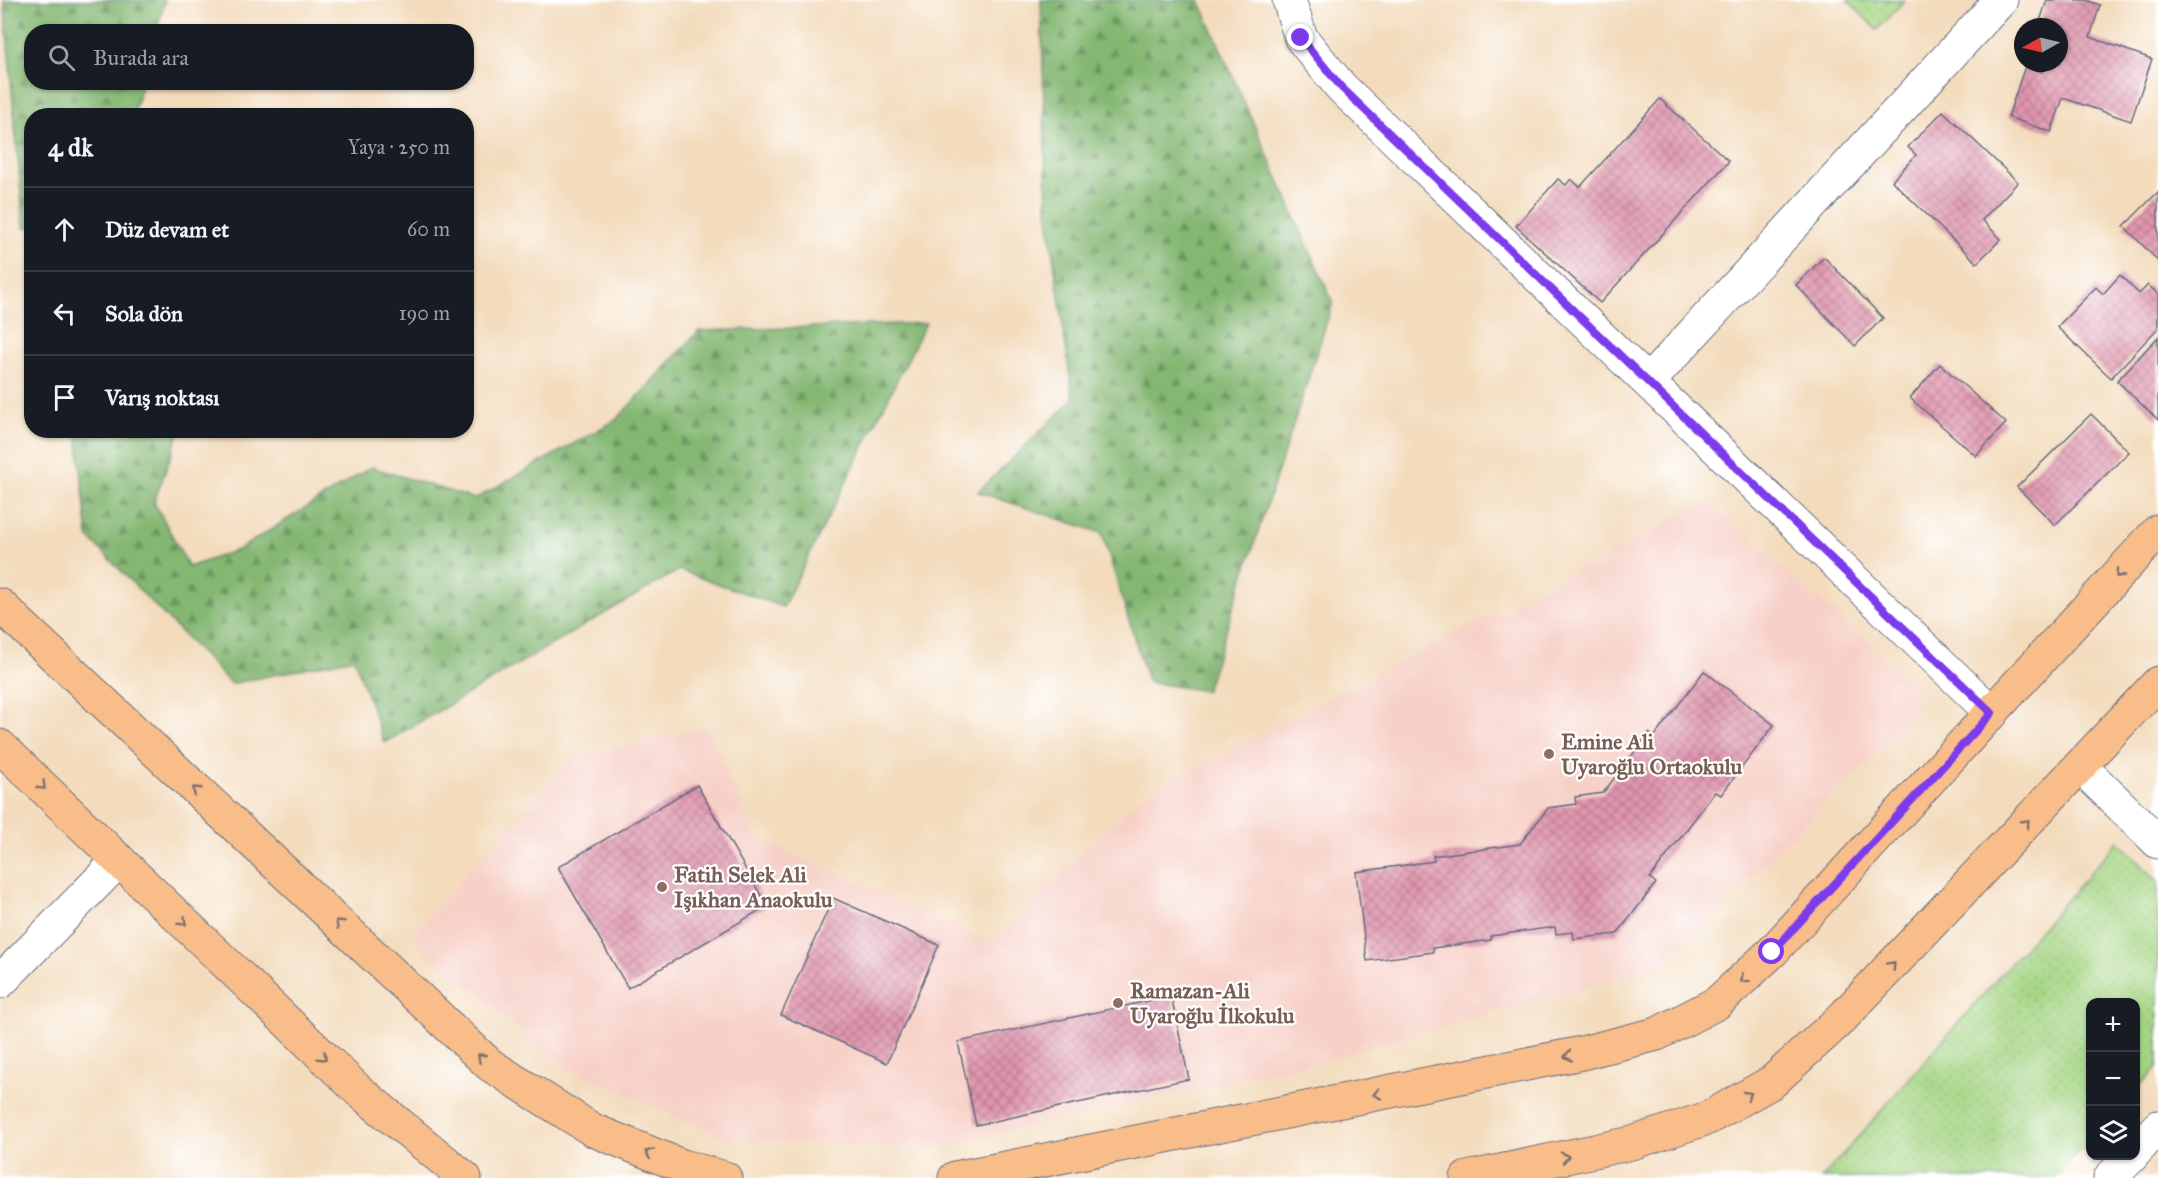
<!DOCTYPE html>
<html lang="tr">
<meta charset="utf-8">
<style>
:root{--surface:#171b24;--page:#242831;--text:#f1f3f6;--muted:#9ea1a6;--line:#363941}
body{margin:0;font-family:"IM FELL Great Primer",serif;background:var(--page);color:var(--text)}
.controls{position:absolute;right:18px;bottom:18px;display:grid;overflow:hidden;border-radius:12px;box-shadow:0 2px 4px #0004}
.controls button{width:54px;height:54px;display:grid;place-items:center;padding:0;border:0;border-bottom:2px solid var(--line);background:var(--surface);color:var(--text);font:30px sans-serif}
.compass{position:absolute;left:2014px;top:18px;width:54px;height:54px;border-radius:50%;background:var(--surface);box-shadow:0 2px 4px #0004;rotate:262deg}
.stop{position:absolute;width:18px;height:18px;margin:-14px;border:4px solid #7c3aed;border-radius:50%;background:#fff}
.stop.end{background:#7c3aed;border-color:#fff;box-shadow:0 2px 6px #0008}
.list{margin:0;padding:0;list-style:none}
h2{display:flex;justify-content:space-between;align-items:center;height:78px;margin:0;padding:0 24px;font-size:26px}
h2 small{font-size:20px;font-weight:400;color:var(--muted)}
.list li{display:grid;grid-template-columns:39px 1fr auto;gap:18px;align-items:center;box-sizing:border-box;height:84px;padding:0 24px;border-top:2px solid var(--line)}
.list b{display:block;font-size:22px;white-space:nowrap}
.list em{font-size:20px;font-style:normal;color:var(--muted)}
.icon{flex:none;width:33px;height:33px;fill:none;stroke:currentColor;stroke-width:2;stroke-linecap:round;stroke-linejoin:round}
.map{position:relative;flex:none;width:2158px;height:1178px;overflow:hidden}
.search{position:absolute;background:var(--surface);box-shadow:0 2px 4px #0004;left:24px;top:24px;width:450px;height:66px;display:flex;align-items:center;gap:15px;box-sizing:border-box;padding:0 21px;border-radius:24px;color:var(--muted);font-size:22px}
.panel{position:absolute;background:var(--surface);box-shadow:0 2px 4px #0004;left:24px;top:108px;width:450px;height:330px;border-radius:24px}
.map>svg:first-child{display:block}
.built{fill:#f7d1c8}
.grass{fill:url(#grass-dots);stroke:#608271;stroke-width:1.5}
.forest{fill:url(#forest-firs);stroke:#507368;stroke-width:1.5}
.building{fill:url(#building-cross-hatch)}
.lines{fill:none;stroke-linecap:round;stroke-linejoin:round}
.minor-casing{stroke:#676b7f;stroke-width:35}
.major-casing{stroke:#676b7f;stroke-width:35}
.minor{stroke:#fff;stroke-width:33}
.major{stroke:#f8bd89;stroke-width:33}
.oneway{stroke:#7e6f71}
.route{stroke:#7c3aed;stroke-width:8}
.education-dot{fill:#8d6e63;stroke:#fff;stroke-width:2}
.labels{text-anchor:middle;stroke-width:4.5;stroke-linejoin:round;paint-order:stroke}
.education-label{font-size:22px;font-weight:bold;fill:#785e54;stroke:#fff;text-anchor:start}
</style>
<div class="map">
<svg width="2158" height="1178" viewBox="0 0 2158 1178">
<defs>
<pattern id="grass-dots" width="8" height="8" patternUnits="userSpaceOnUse" patternTransform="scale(1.5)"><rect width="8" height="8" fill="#a6d684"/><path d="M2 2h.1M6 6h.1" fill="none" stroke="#8eb874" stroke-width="1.8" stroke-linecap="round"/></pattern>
<pattern id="forest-firs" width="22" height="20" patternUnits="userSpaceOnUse" patternTransform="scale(1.5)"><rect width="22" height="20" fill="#84b772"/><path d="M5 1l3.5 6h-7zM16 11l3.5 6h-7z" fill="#6b9561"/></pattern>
<pattern id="building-cross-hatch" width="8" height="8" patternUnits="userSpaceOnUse" patternTransform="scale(1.5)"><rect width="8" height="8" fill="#e196ae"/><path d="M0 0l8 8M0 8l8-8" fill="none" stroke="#b67b91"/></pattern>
</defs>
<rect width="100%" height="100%" fill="#fff"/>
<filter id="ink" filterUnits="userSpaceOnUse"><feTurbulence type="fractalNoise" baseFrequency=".0167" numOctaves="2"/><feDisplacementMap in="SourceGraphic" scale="12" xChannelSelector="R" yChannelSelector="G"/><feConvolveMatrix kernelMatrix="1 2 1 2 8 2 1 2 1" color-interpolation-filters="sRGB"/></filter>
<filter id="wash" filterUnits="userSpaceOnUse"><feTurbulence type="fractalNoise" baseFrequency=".008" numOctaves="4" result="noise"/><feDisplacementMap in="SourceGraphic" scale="24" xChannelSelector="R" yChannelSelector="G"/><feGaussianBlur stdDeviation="1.35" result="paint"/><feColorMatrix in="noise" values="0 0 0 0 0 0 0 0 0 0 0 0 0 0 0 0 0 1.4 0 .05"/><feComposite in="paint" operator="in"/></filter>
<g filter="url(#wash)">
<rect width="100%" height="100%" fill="#f3dbbc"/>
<!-- built -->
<path class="built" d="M1708,502L1913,682L1917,712L1664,965L1313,1063L937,1147L893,1149L724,1138L563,1066L410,938L570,758L708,727L755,836L991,943L1141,796Z"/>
<!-- grass -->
<g class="grass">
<path d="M1847,0H1905L1877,30Z"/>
<path d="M2118,841L2158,881V1067L2136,1091V1002H2090V1139L2054,1178H1822Z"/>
</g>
<!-- forest -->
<g class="forest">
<path d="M4,0H165L157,31L32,32V82L142,83L133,115L32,116L31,227L24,228Z"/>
<path d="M1041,0H1199L1333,303L1206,691L1148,682L1102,533L978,492L1073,399L1047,210Z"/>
<path d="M926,323L783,607L679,570L384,743L354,658L231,684L88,537L77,431H180L154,502L189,567L240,549L371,467L475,499L616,420L699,331Z"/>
</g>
<g id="blocks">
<!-- building -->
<g class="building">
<path d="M2047,0H2086L2100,5L2090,37L2152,59L2131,121L2063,98L2051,132L2008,117L2025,66L2042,72L2045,63H2059V27H2038Z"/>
<path d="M1660,99L1729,161L1600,303L1516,226L1558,179L1566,185L1571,179L1580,187Z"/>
<path d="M1943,111L2018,182L1982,220L2001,239L1977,263L1892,181L1916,155L1908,147Z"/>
<path d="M2158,192V261L2124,226Z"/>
<path d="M1824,257L1883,318L1855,346L1796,285Z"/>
<path d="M2120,275L2139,294L2148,285L2158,294V328L2111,378L2057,327L2096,287L2103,294Z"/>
<path d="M2158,337V420L2117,381Z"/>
<path d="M1940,364L2006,423L1976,456L1910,398Z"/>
<path d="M2091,414L2129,452L2055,525L2017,487Z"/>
<path d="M1704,671L1774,725L1721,795L1715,792L1650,878L1656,883L1617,934L1574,939L1573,932L1556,934L1555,927L1491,936V940L1433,948V952L1367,961L1356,872L1434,861L1433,856L1520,844L1548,808L1576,804L1575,797L1603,793L1649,733L1654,737Z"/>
<path d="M697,785L767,906L628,988L558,867Z"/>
<path d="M833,898L939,945L887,1063L781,1015Z"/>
<path d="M1171,996L1189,1079L976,1125L958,1042Z"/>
</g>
</g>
</g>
<g filter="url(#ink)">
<use href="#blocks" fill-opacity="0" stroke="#676b7f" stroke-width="1.5"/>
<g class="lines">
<defs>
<g id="minor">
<path d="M1289,0L1301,38L1341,87L1992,713"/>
<path d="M1648,382L2001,0"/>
<path d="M2080,766L2158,842"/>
<path d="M0,982L119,860"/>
<path d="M2136,1151L2158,1127"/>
<path d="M2110,1178L2132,1156"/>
</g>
<g id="major">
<path d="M0,605L490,1065L593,1130L682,1166L725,1178"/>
<path d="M0,746L359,1091L465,1178"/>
<path d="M955,1178L1582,1053L1657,1034L1717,1003L1772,952L2158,531"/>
<path d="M1467,1178L1632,1143L1708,1118L1772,1082L1842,1018L2158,683"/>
</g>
</defs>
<!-- minor casing -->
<use href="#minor" class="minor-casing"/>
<!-- major casing -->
<use href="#major" class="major-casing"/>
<!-- minor -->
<use href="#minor" class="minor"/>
<!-- major -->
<use href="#major" class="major"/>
</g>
<!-- one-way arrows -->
<defs><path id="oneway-chevron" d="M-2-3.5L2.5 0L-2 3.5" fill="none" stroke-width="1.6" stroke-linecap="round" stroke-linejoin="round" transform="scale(1.5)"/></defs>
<g class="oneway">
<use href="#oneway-chevron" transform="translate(2119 574) rotate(132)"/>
<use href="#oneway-chevron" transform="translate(42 786) rotate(44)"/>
<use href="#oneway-chevron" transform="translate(196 790) rotate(-137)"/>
<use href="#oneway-chevron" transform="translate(2026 823) rotate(-47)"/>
<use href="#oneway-chevron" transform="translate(183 922) rotate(44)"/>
<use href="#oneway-chevron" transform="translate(339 923) rotate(-137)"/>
<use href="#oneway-chevron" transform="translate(1892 965) rotate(-47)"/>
<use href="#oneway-chevron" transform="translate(1744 979) rotate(138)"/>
<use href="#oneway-chevron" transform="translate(1568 1056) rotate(169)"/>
<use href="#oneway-chevron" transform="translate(323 1057) rotate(44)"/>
<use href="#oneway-chevron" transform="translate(481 1057) rotate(-137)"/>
<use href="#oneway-chevron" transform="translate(1377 1094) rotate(169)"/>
<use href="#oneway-chevron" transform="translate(1748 1095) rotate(-29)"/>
<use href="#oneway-chevron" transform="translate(649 1153) rotate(-158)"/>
<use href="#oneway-chevron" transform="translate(1565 1157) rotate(-12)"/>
</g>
</g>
<g class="lines" filter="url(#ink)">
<!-- route -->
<path class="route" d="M1301,38L1341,87L1992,713L1772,952"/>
</g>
<!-- markers -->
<g class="education-dot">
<circle cx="1549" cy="754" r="6"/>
<circle cx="662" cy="887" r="6"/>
<circle cx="1118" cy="1003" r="6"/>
</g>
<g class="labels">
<!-- education labels -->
<g class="education-label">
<text x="1561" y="749">Emine Ali<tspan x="1561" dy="25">Uyaroğlu Ortaokulu</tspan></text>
<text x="674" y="882">Fatih Selek Ali<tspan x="674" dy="25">Işıkhan Anaokulu</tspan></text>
<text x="1130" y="998">Ramazan-Ali<tspan x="1130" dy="25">Uyaroğlu İlkokulu</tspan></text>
</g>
</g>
</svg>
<div class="controls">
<button>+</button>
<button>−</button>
<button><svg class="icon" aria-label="layers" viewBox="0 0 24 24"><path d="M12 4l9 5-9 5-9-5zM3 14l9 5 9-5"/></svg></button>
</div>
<svg class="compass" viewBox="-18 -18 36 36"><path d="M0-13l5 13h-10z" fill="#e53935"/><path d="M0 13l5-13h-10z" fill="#9ea1a6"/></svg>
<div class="stop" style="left:1772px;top:952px"></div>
<div class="stop end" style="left:1301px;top:38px"></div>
<div class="search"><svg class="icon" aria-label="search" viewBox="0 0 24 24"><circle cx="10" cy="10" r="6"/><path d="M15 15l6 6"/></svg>Burada ara</div>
<section class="panel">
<h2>4 dk<small>Yaya · 250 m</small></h2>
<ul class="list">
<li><svg class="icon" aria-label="ahead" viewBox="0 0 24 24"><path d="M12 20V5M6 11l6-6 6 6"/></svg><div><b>Düz devam et</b></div><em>60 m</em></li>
<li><svg class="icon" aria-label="left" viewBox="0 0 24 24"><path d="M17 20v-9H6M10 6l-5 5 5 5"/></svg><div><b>Sola dön</b></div><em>190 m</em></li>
<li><svg class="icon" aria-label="arrive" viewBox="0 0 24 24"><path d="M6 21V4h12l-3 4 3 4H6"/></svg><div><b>Varış noktası</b></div></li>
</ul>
</section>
</div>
